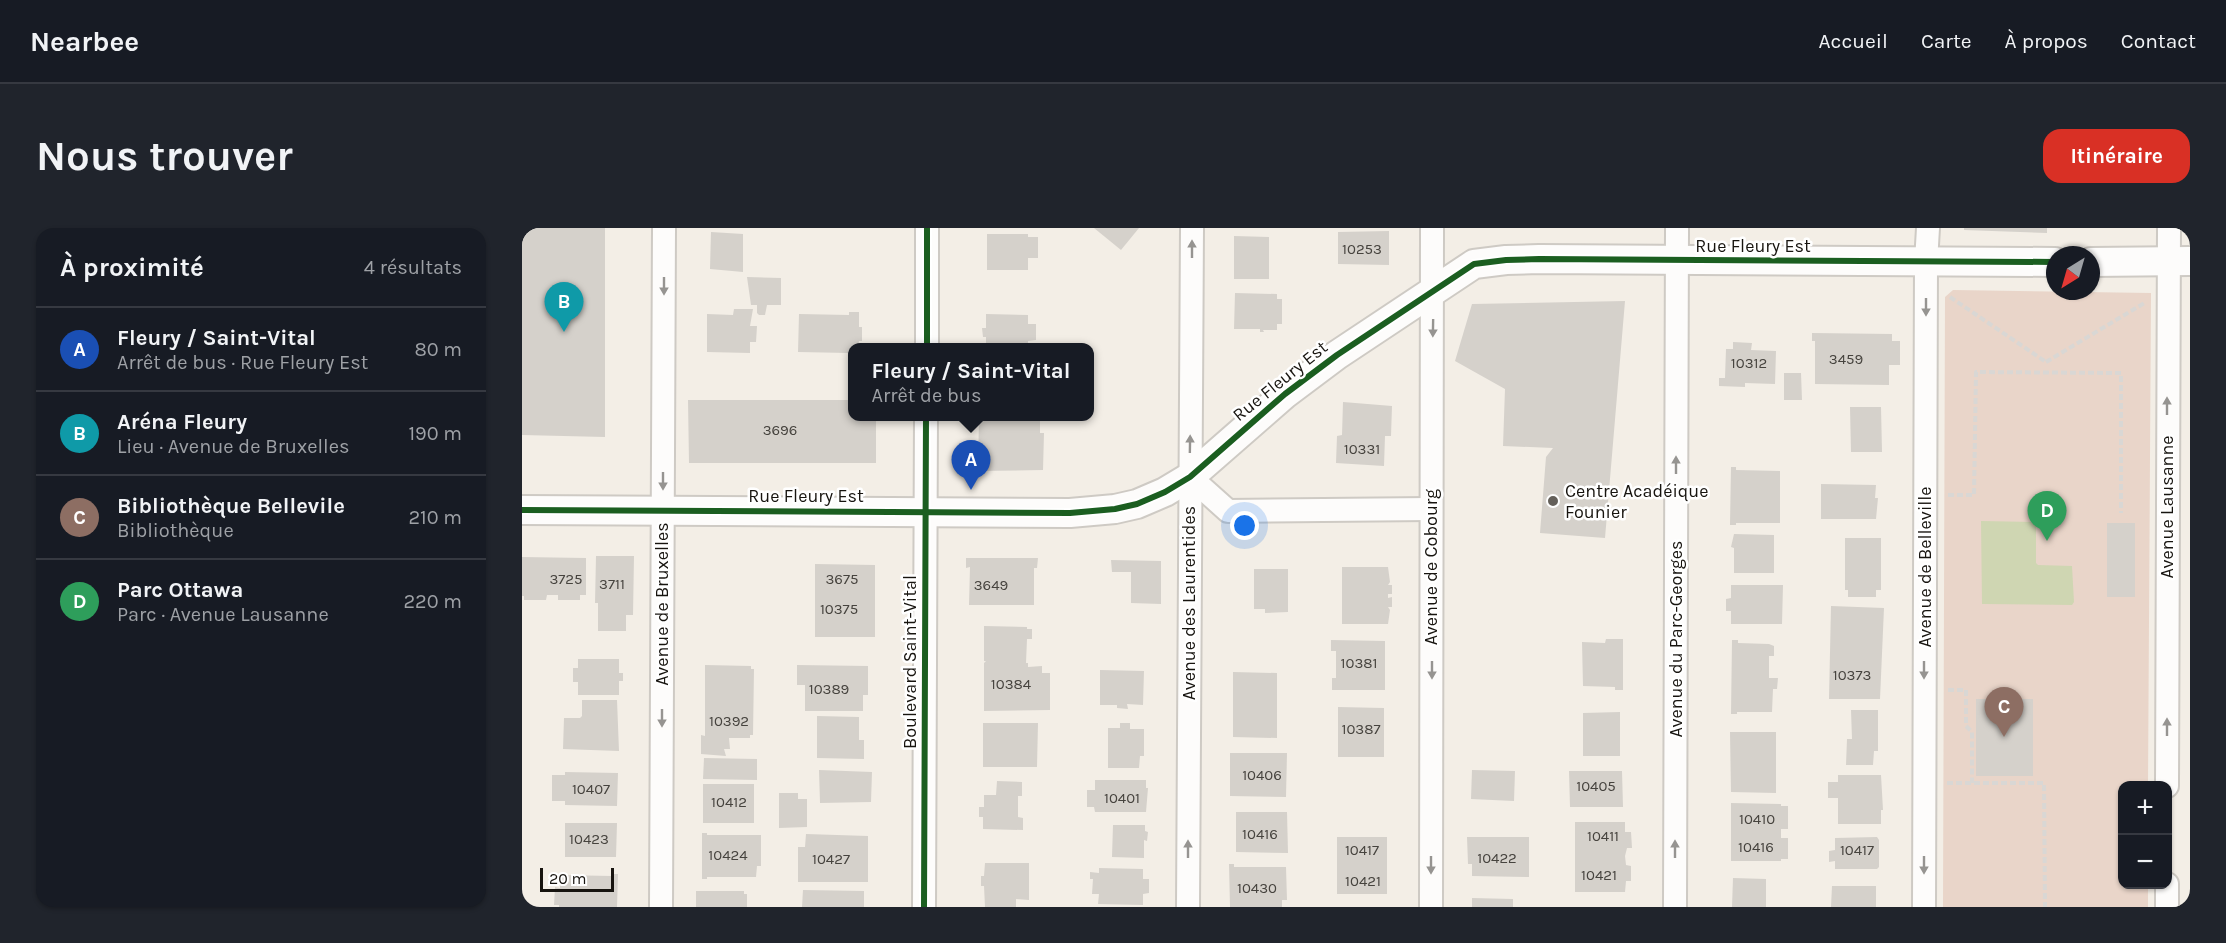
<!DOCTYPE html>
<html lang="fr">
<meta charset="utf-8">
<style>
:root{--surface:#171b24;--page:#20242c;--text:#f1f3f6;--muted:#9ea1a6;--line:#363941;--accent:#d93025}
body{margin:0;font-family:Karla,sans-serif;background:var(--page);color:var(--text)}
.controls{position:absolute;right:18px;bottom:18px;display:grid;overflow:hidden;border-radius:12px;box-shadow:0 2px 4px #0004}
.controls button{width:54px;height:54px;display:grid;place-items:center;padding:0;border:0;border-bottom:2px solid var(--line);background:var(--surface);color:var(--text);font:30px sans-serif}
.compass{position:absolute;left:1524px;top:18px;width:54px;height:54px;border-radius:50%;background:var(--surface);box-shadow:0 2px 4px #0004;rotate:217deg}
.scale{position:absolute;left:18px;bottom:15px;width:74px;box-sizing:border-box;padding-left:6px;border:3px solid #17140f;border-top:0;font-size:16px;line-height:21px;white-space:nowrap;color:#17140f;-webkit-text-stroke:4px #fff;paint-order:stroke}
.you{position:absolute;left:723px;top:298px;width:21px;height:21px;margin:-15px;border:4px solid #fff;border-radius:50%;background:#1a73e8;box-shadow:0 0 0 9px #1a73e833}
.badge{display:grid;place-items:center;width:39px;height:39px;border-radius:50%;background:var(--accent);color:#fff;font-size:20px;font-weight:700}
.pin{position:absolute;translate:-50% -50px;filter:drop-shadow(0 2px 3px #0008)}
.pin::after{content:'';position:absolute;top:32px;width:21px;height:18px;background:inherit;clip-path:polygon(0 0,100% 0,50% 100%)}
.popup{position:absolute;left:326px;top:115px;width:246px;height:78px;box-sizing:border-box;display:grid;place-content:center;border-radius:12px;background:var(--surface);filter:drop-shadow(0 2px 4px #0005);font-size:20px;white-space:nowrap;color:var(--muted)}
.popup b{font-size:22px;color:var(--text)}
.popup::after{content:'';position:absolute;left:50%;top:100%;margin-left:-12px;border:12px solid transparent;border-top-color:var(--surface)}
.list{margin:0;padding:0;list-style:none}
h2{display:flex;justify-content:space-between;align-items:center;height:78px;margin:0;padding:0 24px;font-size:26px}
h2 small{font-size:20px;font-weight:400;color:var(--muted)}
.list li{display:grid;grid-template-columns:39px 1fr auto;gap:18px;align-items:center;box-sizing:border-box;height:84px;padding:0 24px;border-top:2px solid var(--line)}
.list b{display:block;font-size:22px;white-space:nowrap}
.list p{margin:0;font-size:20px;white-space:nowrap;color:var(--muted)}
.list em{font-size:20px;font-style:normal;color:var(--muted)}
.map{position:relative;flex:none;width:1668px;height:679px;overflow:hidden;border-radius:18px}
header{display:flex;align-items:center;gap:36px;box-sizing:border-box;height:84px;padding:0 30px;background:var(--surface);border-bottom:2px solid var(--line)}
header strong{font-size:28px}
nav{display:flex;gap:33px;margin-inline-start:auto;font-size:21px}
.intro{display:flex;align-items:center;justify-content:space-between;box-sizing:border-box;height:144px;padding:0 36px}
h1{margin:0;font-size:42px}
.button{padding:15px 27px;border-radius:18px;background:var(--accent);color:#fff;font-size:21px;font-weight:700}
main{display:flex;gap:36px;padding:0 36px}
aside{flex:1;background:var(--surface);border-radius:18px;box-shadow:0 2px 4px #0004}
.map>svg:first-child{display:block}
.green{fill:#e9d5c9}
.water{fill:#cfd6b2}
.building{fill:#d5d1cb}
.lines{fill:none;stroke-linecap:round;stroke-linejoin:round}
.minor-casing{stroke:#cecac4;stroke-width:26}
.tertiary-casing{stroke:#cecac4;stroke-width:32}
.path{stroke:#d9d7d4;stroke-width:4;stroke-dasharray:6 3;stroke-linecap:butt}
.minor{stroke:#fdfcfb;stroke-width:22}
.tertiary{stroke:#fdfcfb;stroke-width:28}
.cycleway-casing{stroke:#fff;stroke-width:10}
.cycleway{stroke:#1b5e20;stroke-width:6}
.oneway{fill:#969491}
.poi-dot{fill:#64605a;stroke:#fff;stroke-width:2}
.labels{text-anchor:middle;stroke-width:5;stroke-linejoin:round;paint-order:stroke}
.number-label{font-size:15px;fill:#46433e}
.street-label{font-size:18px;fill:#17140f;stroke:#fff}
.poi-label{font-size:18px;fill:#17140f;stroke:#fff;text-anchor:start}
</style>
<header>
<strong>Nearbee</strong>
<nav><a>Accueil</a><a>Carte</a><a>À propos</a><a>Contact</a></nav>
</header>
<div class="intro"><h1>Nous trouver</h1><a class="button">Itinéraire</a></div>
<main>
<aside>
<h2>À proximité<small>4 résultats</small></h2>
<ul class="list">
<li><span class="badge" style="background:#1a4fb4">A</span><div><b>Fleury / Saint-Vital</b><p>Arrêt de bus · Rue Fleury Est</p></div><em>80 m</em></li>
<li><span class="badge" style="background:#0f9aa8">B</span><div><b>Aréna Fleury</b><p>Lieu · Avenue de Bruxelles</p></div><em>190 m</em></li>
<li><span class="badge" style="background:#8d6e63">C</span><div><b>Bibliothèque Bellevile</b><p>Bibliothèque</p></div><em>210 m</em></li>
<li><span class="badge" style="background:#2e9e5b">D</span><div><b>Parc Ottawa</b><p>Parc · Avenue Lausanne</p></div><em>220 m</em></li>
</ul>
</aside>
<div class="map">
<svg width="1668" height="679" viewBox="0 0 1668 679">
<rect width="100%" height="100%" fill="#f3eee6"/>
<!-- green -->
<path class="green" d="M1431,62L1629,65L1626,557L1600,558V656L1626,657V679H1421L1423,69Z"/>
<!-- water -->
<path class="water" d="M1459,293L1514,294V335L1516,337L1550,338L1552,374L1550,377L1460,376Z"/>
<!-- building -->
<g class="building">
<path d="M0,0H83V209L0,207Z"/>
<path d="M572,0H617L599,22Z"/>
<path d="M1442,0H1525V5L1442,2Z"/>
<path d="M867,3V37L816,36V4Z"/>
<path d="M189,4L221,6V44L188,41Z"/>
<path d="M465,6H506V9H516V30H506V42H465Z"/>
<path d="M712,8L747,9V51H712Z"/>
<path d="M225,49L259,50V77H245L243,87H237L235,85V77H229Z"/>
<path d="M713,65L755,66V71H760V96H755V102H741L742,104H738V101H712Z"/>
<path d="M1103,73L1083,310L1018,305L1024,229L1031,220L981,218L983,161L933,133L950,76Z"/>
<path d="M212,81H231L228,98H235L234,114H228V125L185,124V86L211,87Z"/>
<path d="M327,84H337V99H340V113H337L336,119H330V127H327V125L276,124L277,86L327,87Z"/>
<path d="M464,86L506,87V96H514V112L506,113V119H464V109H461L460,100H464Z"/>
<path d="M1290,105L1370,106V113H1378V137H1367V157L1293,156V113H1290Z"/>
<path d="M1211,114L1230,115L1229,122L1254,123L1253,156L1223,155V159L1197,158V150H1203L1204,121H1211Z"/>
<path d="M1262,145H1279L1280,172H1262Z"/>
<path d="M166,172H330V188H354V235H167Z"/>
<path d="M821,174L870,178L869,208H863L862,238L814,235L815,208L820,207Z"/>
<path d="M1328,179H1359L1360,224H1329Z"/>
<path d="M457,188H518V205H522L521,242L456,243Z"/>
<path d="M1209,239H1214V242L1258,243V295H1214V297H1208Z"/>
<path d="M1299,256L1354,257L1353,270H1356L1354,291H1299Z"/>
<rect x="1585" y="295" width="28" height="74"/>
<path d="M1212,306L1252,307V345H1212V320L1209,319Z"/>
<path d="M1323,310H1359V362H1354V369H1326V362H1323Z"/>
<path d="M74,328H112L111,387H104V403H76V375H73Z"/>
<path d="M0,329L64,330V367H58V372H36V367H25L24,372H2V368H0Z"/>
<path d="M444,330H516L515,340H512V377H447L448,339L444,340Z"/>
<path d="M589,332L639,333V376L609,375V344H590Z"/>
<path d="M293,336L353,337V409H293Z"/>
<path d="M820,339H866L868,354L866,357H870V366H866V370L870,369V379H866L868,382L866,396H820Z"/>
<path d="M732,341H766V384L743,385V381H732Z"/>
<path d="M1209,357H1261L1260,396H1209V383H1204V371L1209,370Z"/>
<path d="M1309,378L1362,380L1358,471H1307Z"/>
<path d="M462,398L505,399V401H510V411H505L504,435H506V439L520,438V445H528V482L462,483V435L464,433H462Z"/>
<path d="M1084,411H1101V462H1093V459L1061,458L1060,414L1083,415Z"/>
<path d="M809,412L863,413V462H810V450H814V423H809Z"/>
<path d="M1210,412H1216V415L1247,416L1252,418V428H1247V450H1256L1255,461H1251L1250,484H1215V486H1209Z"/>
<path d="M56,431H97V445H101V453H97V467H56V454H51V440H56Z"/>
<path d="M183,437L229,438V441H232L231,507H228V510H207L208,521H202L204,528L179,526V507L183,508Z"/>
<path d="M275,437L346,438V467H341V483H283V457H275Z"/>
<path d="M578,442L622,443L621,477L605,476L606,481L595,480V477H578Z"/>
<path d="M711,444L755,445V510L711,509Z"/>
<rect x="1454" y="471" width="57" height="77"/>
<path d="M60,472H95L97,523L41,521L42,490H58L60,488Z"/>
<path d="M816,479L862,480V529H816Z"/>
<path d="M1329,482H1356V523H1352L1351,537H1324L1325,511H1330Z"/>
<path d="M1098,484V528H1061V485Z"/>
<path d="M295,488L337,489V512H342V531L295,530Z"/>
<path d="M461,495H516L515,539H461Z"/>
<path d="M598,495H608V501H622V528H618L617,540H586V500H598Z"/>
<path d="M1208,504H1254V565L1209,564Z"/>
<path d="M708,525H765L764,569L708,568Z"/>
<path d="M182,530L235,531V552L181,551Z"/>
<path d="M297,542L350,544L349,574L298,575Z"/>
<path d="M950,542L993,543L992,573L949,571Z"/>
<path d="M1047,543H1100L1101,579H1048Z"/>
<path d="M43,544L96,545L95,578L43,577V573H30V547H43Z"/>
<path d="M1316,547H1359L1361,582H1359V596H1316V570H1306V554H1316Z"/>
<path d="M573,552H624V560H626L624,584H573L572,579H565V562H573Z"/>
<path d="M475,553L500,554V568H496V589L501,590V602L461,601V589H457V579H462V567H474Z"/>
<rect x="181" y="556" width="51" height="39"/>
<path d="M257,565H276V571H285V599L257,600Z"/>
<path d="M1209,575L1259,576V578H1266V601H1259V610H1266V631H1259V633H1209Z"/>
<path d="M714,584H765L766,625L714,624Z"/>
<path d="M1053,594H1103V604H1109L1110,620H1105L1103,628L1104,637L1109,638V653H1104L1103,664H1053Z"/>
<path d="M43,595H95L94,629H43Z"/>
<path d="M591,597H623V603L626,604L625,613L622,612V630L590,629Z"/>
<path d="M180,605H185V607H239V638H235L234,649H185V651H180Z"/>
<path d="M284,606L346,608V654H276V619H283Z"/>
<rect x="815" y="609" width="50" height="57"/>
<path d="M945,609H1007V649L950,648V636H946Z"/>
<path d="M1355,609L1357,612V639L1355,641H1313V633L1307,634V623L1313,622V610Z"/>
<path d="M463,635H507V672L494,671V679H463L462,658H459V648H462Z"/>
<path d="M707,636H712V639H764L765,672H760V679H708Z"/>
<path d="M577,640L621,641V651H627V665L621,666V677L576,676L577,666H570L571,651H568V644L577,645Z"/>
<path d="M90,646H96L95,679H37V677H32L33,659L38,660V647L90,648Z"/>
<path d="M1211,650L1244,651V679H1210Z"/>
<path d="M1310,658H1354V679H1309Z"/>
<path d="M281,662L342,663V679H280Z"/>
<path d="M174,663H222V666H225V679H174Z"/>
<path d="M950,670L991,671V679H950Z"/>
</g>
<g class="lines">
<defs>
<g id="minor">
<path d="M405,119V0"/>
<path d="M668,249L706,283L908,281"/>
<path d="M1645,558L1647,0"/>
<path d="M139,679L142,0"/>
<path d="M402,679L404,188"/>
<path d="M666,679L670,0"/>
<path d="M909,679L910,0"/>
<path d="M1153,679L1155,0"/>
<path d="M1402,679L1404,34L1406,0"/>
<path d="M1645,679V656"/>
</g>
<g id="tertiary">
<path d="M1569,34L1668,33"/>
<path d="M0,282L548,285L593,281L615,276L643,264L668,249L763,166L815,127L952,36L984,32L1017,31L1533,34"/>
</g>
</defs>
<!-- minor casing -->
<use href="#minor" class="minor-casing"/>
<!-- tertiary casing -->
<use href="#tertiary" class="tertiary-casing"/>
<!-- path -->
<g class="path">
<path d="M1428,69L1524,134"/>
<path d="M1524,134L1624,74"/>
<path d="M1426,267H1452L1454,144L1599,145V285"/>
<path d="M1426,462H1444V498L1450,504V555"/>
<path d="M1425,555H1522L1523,679"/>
</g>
<!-- minor -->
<use href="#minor" class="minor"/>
<!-- tertiary -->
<use href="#tertiary" class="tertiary"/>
<defs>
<g id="cycleway">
<path d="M405,119V0"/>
<path d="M0,282L548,285L593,281L615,276L643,264L668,249L763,166L815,127L952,36L984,32L1017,31L1533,34"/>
<path d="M402,679L404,188"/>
</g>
</defs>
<!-- cycleway casing -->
<use href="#cycleway" class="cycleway-casing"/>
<!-- cycleway -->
<use href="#cycleway" class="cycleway"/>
</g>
<!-- one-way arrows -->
<defs><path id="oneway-solid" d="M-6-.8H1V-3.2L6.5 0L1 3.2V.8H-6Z" transform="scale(1.5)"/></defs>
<g class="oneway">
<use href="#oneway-solid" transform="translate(670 21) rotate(-90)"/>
<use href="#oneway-solid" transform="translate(142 58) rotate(90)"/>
<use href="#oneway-solid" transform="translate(1404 79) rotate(90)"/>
<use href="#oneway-solid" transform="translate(911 100) rotate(91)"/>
<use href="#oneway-solid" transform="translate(1645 178) rotate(-90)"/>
<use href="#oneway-solid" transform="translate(668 216) rotate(-89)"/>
<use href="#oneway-solid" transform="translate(1154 237) rotate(-90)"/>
<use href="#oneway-solid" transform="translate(141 253) rotate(90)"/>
<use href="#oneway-solid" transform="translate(910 442) rotate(90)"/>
<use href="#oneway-solid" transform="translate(1402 442) rotate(90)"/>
<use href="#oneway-solid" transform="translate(140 490) rotate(90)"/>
<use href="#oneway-solid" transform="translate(1645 499) rotate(-90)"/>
<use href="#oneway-solid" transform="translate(666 621) rotate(-90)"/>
<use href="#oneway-solid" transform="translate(1153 621) rotate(-90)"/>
<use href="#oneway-solid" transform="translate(909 637) rotate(90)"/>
<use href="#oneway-solid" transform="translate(1402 637) rotate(90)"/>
</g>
<!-- markers -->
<circle class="poi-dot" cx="1031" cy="273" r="6"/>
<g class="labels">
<!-- number labels -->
<g class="number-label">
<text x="840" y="26">10253</text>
<text x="1324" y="136">3459</text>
<text x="1227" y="140">10312</text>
<text x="258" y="207">3696</text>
<text x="840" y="226">10331</text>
<text x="44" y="356">3725</text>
<text x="320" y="356">3675</text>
<text x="90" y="361">3711</text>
<text x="469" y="362">3649</text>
<text x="317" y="386">10375</text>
<text x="837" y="440">10381</text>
<text x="1330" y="452">10373</text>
<text x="489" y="461">10384</text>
<text x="307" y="466">10389</text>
<text x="207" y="498">10392</text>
<text x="839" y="506">10387</text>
<text x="740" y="552">10406</text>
<text x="1074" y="563">10405</text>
<text x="69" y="566">10407</text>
<text x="600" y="575">10401</text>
<text x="207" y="579">10412</text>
<text x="1235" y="596">10410</text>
<text x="738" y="611">10416</text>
<text x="1081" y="613">10411</text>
<text x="67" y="616">10423</text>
<text x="1234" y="624">10416</text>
<text x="840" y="627">10417</text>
<text x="1335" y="627">10417</text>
<text x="206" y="632">10424</text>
<text x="975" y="635">10422</text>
<text x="309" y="636">10427</text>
<text x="1077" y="652">10421</text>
<text x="841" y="658">10421</text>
<text x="735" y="665">10430</text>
</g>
<!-- street labels -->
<g class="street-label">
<text x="1231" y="24">Rue Fleury Est</text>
<text transform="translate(758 153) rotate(-39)" y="6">Rue Fleury Est</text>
<text x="284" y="274">Rue Fleury Est</text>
<text transform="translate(1645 279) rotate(-90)" y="6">Avenue Lausanne</text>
<text transform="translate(909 339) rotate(-90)" y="6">Avenue de Cobourg</text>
<text transform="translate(1403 339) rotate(-90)" y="6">Avenue de Belleville</text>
<text transform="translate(667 375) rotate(-90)" y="6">Avenue des Laurentides</text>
<text transform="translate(140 376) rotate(-90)" y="6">Avenue de Bruxelles</text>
<text transform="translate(1154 411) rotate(-90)" y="6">Avenue du Parc-Georges</text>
<text transform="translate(388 434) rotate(-90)" y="6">Boulevard Saint-Vital</text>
</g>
<!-- poi labels -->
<g class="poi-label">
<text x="1043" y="269">Centre Acadéique<tspan x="1043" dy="21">Founier</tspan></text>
</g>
</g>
</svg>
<div class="controls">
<button>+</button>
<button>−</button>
</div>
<svg class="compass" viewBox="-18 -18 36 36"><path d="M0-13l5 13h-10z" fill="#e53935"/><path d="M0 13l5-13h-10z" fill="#9ea1a6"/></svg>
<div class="scale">20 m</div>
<div class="you"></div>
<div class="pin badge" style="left:449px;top:262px;background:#1a4fb4">A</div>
<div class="popup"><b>Fleury / Saint-Vital</b>Arrêt de bus</div>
<div class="pin badge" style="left:42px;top:104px;background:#0f9aa8">B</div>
<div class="pin badge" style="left:1482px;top:509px;background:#8d6e63">C</div>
<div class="pin badge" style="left:1525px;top:313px;background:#2e9e5b">D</div>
</div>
</main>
